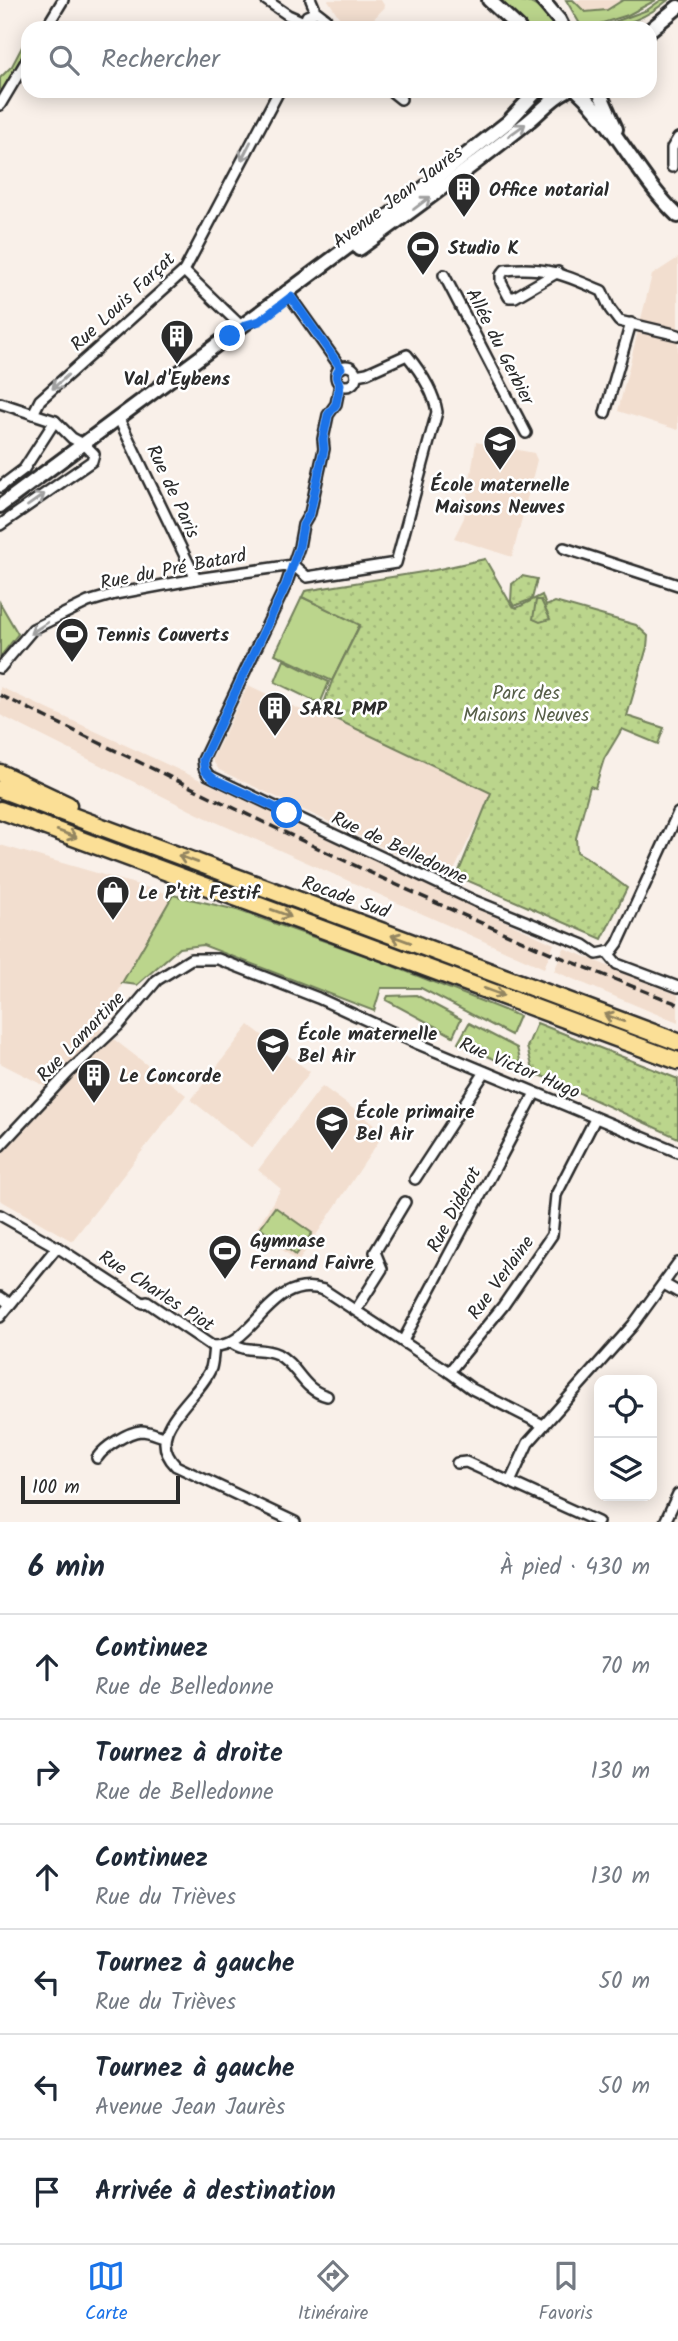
<!DOCTYPE html>
<html lang="fr">
<meta charset="utf-8">
<style>
:root{--surface:#fff;--page:#f6f6f7;--text:#1f2937;--muted:#747a83;--line:#e0e1e3;--accent:#1a73e8}
body{margin:0;font-family:Kalam,sans-serif;background:var(--page);color:var(--text)}
.controls{position:absolute;right:21px;bottom:21px;display:grid;overflow:hidden;border-radius:14px;box-shadow:0 4px 18px #0003}
.controls button{width:63px;height:63px;display:grid;place-items:center;padding:0;border:0;border-bottom:2px solid var(--line);background:var(--surface);color:var(--text);font:35px sans-serif}
.scale{position:absolute;left:21px;bottom:18px;width:159px;box-sizing:border-box;padding-left:7px;border:4px solid #2b2b2b;border-top:0;font-size:19px;line-height:24px;white-space:nowrap;color:#2b2b2b;-webkit-text-stroke:5px #fff;paint-order:stroke}
.stop{position:absolute;width:21px;height:21px;margin:-16px;border:5px solid #1a73e8;border-radius:50%;background:#fff}
.stop.end{background:#1a73e8;border-color:#fff;box-shadow:0 2px 7px #0008}
.list{margin:0;padding:0;list-style:none}
h2{display:flex;justify-content:space-between;align-items:center;height:91px;margin:0;padding:0 28px;font-size:30px}
h2 small{font-size:23px;font-weight:400;color:var(--muted)}
.list li{display:grid;grid-template-columns:46px 1fr auto;gap:21px;align-items:center;box-sizing:border-box;height:105px;padding:0 28px;border-top:2px solid var(--line)}
.list b{display:block;font-size:26px;white-space:nowrap}
.list p{margin:0;font-size:23px;white-space:nowrap;color:var(--muted)}
.list em{font-size:23px;font-style:normal;color:var(--muted)}
.icon{flex:none;width:38px;height:38px;fill:none;stroke:currentColor;stroke-width:2;stroke-linecap:round;stroke-linejoin:round}
.map{position:relative;flex:none;width:678px;height:1522px;overflow:hidden}
.search{position:absolute;background:var(--surface);box-shadow:0 4px 18px #0003;left:21px;right:21px;top:21px;height:77px;display:flex;align-items:center;gap:18px;box-sizing:border-box;padding:0 24px;border-radius:21px;color:var(--muted);font-size:26px}
.sheet{height:721px;background:var(--surface)}
nav{display:flex;justify-content:space-around;align-items:center;box-sizing:border-box;height:98px;border-top:2px solid var(--line);background:var(--surface);font-size:19px;color:var(--muted)}
nav a{display:grid;justify-items:center;gap:4px}
nav .on{color:var(--accent)}
.map>svg:first-child{display:block}
.built{fill:#f2decf}
.grass{fill:#bbd58c;stroke:#73805c;stroke-width:2}
.park{fill:url(#park-dots);stroke:#73805c;stroke-width:2}
.garden{fill:url(#garden-furrows);stroke:#73805c;stroke-width:2}
.lines{fill:none;stroke-linecap:round;stroke-linejoin:round}
.street-casing{stroke:#2b2b2b;stroke-width:14}
.secondary-casing{stroke:#2b2b2b;stroke-width:18}
.highway-casing{stroke:#2b2b2b;stroke-width:21}
.street{stroke:#fff;stroke-width:9}
.secondary{stroke:#fff;stroke-width:12}
.highway{stroke:#fbdf96;stroke-width:16}
.rail{stroke:#2b2b2b;stroke-width:3.5;stroke-dasharray:10 5;stroke-linecap:butt}
.oneway{stroke:#a0a0a0}
.oneway2{stroke:#938560}
.route{stroke:#1a73e8;stroke-width:9}
.labels{text-anchor:middle;stroke-width:5;stroke-linejoin:round;paint-order:stroke}
.poi-label{font-size:19px;font-weight:bold;fill:#2b2b2b;stroke:#fff;text-anchor:start}
.street-label{font-size:19px;fill:#2b2b2b;stroke:#fff}
.park-label{font-size:19px;fill:#565e48;stroke:#fff}
</style>
<div class="map">
<svg width="678" height="1522" viewBox="0 0 678 1522">
<defs>
<pattern id="park-dots" width="8" height="8" patternUnits="userSpaceOnUse" patternTransform="scale(1.75)"><rect width="8" height="8" fill="#bbd58c"/><path d="M2 2h.1M6 6h.1" fill="none" stroke="#a1b779" stroke-width="1.8" stroke-linecap="round"/></pattern>
<pattern id="garden-furrows" width="10" height="10" patternUnits="userSpaceOnUse" patternTransform="scale(1.75)"><rect width="10" height="10" fill="#bbd58c"/><path d="M-1 1l2-2M0 10L10 0M9 11l2-2" fill="none" stroke="#a1b779"/></pattern>
</defs>
<rect width="100%" height="100%" fill="#f9f0e9"/>
<filter id="ink" filterUnits="userSpaceOnUse"><feTurbulence type="fractalNoise" baseFrequency=".0143" numOctaves="2"/><feDisplacementMap in="SourceGraphic" scale="14" xChannelSelector="R" yChannelSelector="G"/><feConvolveMatrix kernelMatrix="1 2 1 2 8 2 1 2 1" color-interpolation-filters="sRGB"/></filter>
<g filter="url(#ink)">
<!-- built -->
<g class="built">
<path d="M328,0H381L385,7L365,28H346Z"/>
<path d="M573,0H623L607,10L584,12Z"/>
<path d="M678,258V430L618,411L652,275Z"/>
<path d="M476,442L534,453L537,460L512,557L454,538L464,518Z"/>
<path d="M248,685L318,718L321,712L491,793L450,879L219,770L212,760Z"/>
<path d="M0,687L554,944L544,968L198,814L0,715Z"/>
<path d="M0,845L173,895L98,1027L186,1095L72,1241L0,1200V1149L45,1086L0,1063Z"/>
<path d="M564,948L678,995V1023L554,971Z"/>
<path d="M249,1025L310,1072L252,1148L191,1100Z"/>
<path d="M322,1086L385,1132L298,1262L256,1229L281,1189L258,1170Z"/>
</g>
<!-- grass -->
<g class="grass">
<path d="M496,0C530,0 534,0 556,25L554,28H527Z"/>
<path d="M566,0H573L585,12L607,10L623,0H656L628,15L587,28L580,24Z"/>
<path d="M661,0H668C649,16 623,28 598,28L647,10Z"/>
<path d="M28,41V49L0,93V78L12,66L24,43Z"/>
<path d="M302,597L360,624L332,681L275,654Z"/>
<path d="M0,603L18,634L0,657Z"/>
<path d="M284,660L329,682L320,704L275,682Z"/>
<path d="M173,895L237,910L375,959L519,1016L511,1035L421,988H381L374,1011L203,945L179,948L137,985L122,983Z"/>
<path d="M416,995L461,1019L453,1036L386,1000L388,996Z"/>
<path d="M469,1023L517,1048L523,1072L458,1043Z"/>
<path d="M275,1207L312,1233L296,1255L260,1228Z"/>
</g>
<!-- park -->
<g class="park">
<path d="M485,559L512,606L517,608L542,595L546,606L555,602L636,625L648,636L647,647L627,716L664,728L658,744L622,729L604,759L595,788L590,786L576,838L577,852L586,857L627,888L602,939L457,876L491,793L321,712L332,681L360,625L302,597L305,591L435,570Z"/>
<path d="M522,576L537,579L532,599L514,606L511,601L512,584Z"/>
<path d="M537,1023L678,1079V1138L540,1075L535,1077L527,1047Z"/>
</g>
<!-- garden -->
<path class="garden" d="M536,600H541L550,619L540,622L533,619Z"/>
<g class="lines">
<defs>
<g id="street">
<path d="M266,0L288,15L304,22"/>
<path d="M311,0L314,7L313,12"/>
<path d="M46,28L63,0"/>
<path d="M304,28V22L307,16L317,12L326,19V28"/>
<path d="M391,91L401,99"/>
<path d="M0,105L28,58"/>
<path d="M672,167V148L678,138"/>
<path d="M184,271L242,327"/>
<path d="M558,272L515,297H509L501,282V275L505,270C547,266 565,275 602,291L610,309L619,321L678,335"/>
<path d="M444,275L526,433"/>
<path d="M286,291L341,368"/>
<circle cx="346" cy="376" r="10"/>
<path d="M340,384L336,404L328,415L323,439L324,449L310,513L303,525L299,547L286,585L203,760L204,768L208,775L475,901L584,945L597,954L612,951L618,943L678,813"/>
<path d="M0,403L55,421L72,438L85,445L94,454L92,461L0,525"/>
<path d="M605,413L631,323"/>
<path d="M33,414L40,400L184,271L279,91"/>
<path d="M119,419L196,579"/>
<path d="M0,487L24,469L55,421"/>
<path d="M564,548L678,585"/>
<path d="M293,565L307,577L396,563L437,412C434,392 420,371 407,355L367,373L356,375"/>
<path d="M0,668L33,629L88,602L115,594L196,579L293,565"/>
<path d="M607,952L617,964L678,987"/>
<path d="M0,1146L69,1072L119,1025L157,980L191,959H218L318,998L416,1043L678,1152"/>
<path d="M415,1179L485,1072"/>
<path d="M0,1215L57,1247L143,1303L147,1302L212,1346C255,1349 268,1273 324,1290L449,1372L472,1389L543,1425"/>
<path d="M664,1284L678,1292"/>
<path d="M0,1297L10,1304"/>
<path d="M356,1310L382,1269L375,1252L405,1202"/>
<path d="M0,1317L57,1247"/>
<path d="M403,1341L535,1093"/>
<path d="M231,1342C246,1354 261,1346 277,1354C299,1366 301,1389 327,1396"/>
<path d="M214,1346C213,1353 213,1361 211,1368C199,1399 141,1431 176,1466L295,1522"/>
<path d="M449,1372L503,1306L552,1235L556,1195L595,1119"/>
<path d="M97,1458C104,1447 128,1432 141,1431C149,1431 157,1435 164,1437"/>
<path d="M457,1463L466,1462L598,1522"/>
<path d="M510,1482L528,1443L633,1325L678,1263"/>
<path d="M665,1522L678,1494"/>
</g>
<g id="secondary">
<path d="M489,0L519,28"/>
<path d="M542,0L559,20L563,28"/>
<path d="M650,30L678,7"/>
<path d="M578,91C617,127 638,178 678,216"/>
<path d="M599,91L616,129"/>
<path d="M359,249C414,209 471,168 524,125C539,114 550,99 566,91"/>
<path d="M0,506L368,232L508,122L537,91"/>
</g>
<g id="highway">
<path d="M0,773L68,805"/>
<path d="M0,789L678,1042"/>
<path d="M0,810L678,1061"/>
</g>
</defs>
<!-- street casing -->
<use href="#street" class="street-casing"/>
<!-- secondary casing -->
<use href="#secondary" class="secondary-casing"/>
<!-- highway casing -->
<use href="#highway" class="highway-casing"/>
<!-- street -->
<use href="#street" class="street"/>
<!-- secondary -->
<use href="#secondary" class="secondary"/>
<!-- highway -->
<use href="#highway" class="highway"/>
<!-- rail -->
<path class="rail" d="M0,695C224,802 446,916 678,1004"/>
</g>
<!-- one-way arrows -->
<defs><path id="oneway-shaft" d="M-6 0H5M1.5-3L5.5 0L1.5 3" fill="none" stroke-width="1.6" stroke-linecap="round" stroke-linejoin="round" transform="scale(1.75)"/></defs>
<g class="oneway">
<use href="#oneway-shaft" transform="translate(517 130) rotate(-36)"/>
<use href="#oneway-shaft" transform="translate(246 151) rotate(117)"/>
<use href="#oneway-shaft" transform="translate(422 203) rotate(-37)"/>
<use href="#oneway-shaft" transform="translate(60 382) rotate(138)"/>
<use href="#oneway-shaft" transform="translate(36 500) rotate(-35)"/>
<use href="#oneway-shaft" transform="translate(39 628) rotate(147)"/>
</g>
<g class="oneway2">
<use href="#oneway-shaft" transform="translate(67 834) rotate(20)"/>
<use href="#oneway-shaft" transform="translate(188 859) rotate(-160)"/>
<use href="#oneway-shaft" transform="translate(281 913) rotate(20)"/>
<use href="#oneway-shaft" transform="translate(401 939) rotate(-160)"/>
<use href="#oneway-shaft" transform="translate(494 992) rotate(20)"/>
<use href="#oneway-shaft" transform="translate(614 1018) rotate(-160)"/>
</g>
</g>
<g class="lines" filter="url(#ink)">
<!-- route -->
<path class="route" d="M230,336L246,325L260,321L291,297L341,368C335,372 335,379 340,384L336,404L328,415L323,439L324,449L310,513L303,525L299,547L286,585L203,760L205,771L214,779L287,813"/>
</g>
<!-- icons -->
<defs>
<symbol id="building-pin" viewBox="-11 -11 22 30"><path d="M0 17L-7.5 6A9.5 9.5 0 1 1 7.5 6Z" fill="#2b2b2b" stroke="#fff"/><path d="M-4-6H4V6H1V3H-1V6H-4ZM-2.5-4.3h1.7v1.8h-1.7ZM.8-4.3h1.7v1.8H.8ZM-2.5-1h1.7V.8h-1.7ZM.8-1h1.7V.8H.8Z" fill="#fff"/></symbol>
<symbol id="stadium-pin" viewBox="-11 -11 22 30"><path d="M0 17L-7.5 6A9.5 9.5 0 1 1 7.5 6Z" fill="#2b2b2b" stroke="#fff"/><path d="M0-5a6.5 5 0 1 0 0 10a6.5 5 0 1 0 0-10ZM-3.5-1.8h7v3.6h-7Z" fill="#fff"/></symbol>
<symbol id="school-pin" viewBox="-11 -11 22 30"><path d="M0 17L-7.5 6A9.5 9.5 0 1 1 7.5 6Z" fill="#2b2b2b" stroke="#fff"/><path d="M0-5L7-2L0 1L-7-2ZM-4 1L0 2.5L4 1V4Q0 6-4 4Z" fill="#fff"/></symbol>
<symbol id="shop-pin" viewBox="-11 -11 22 30"><path d="M0 17L-7.5 6A9.5 9.5 0 1 1 7.5 6Z" fill="#2b2b2b" stroke="#fff"/><path d="M-5-2.5h2.3a2.7 3.5 0 0 1 5.4 0H5L5.5 6h-11ZM-1.5-2.5h3a1.5 2.3 0 0 0-3 0Z" fill="#fff"/></symbol>
</defs>
<g fill-rule="evenodd">
<use href="#building-pin" x="445" y="170" width="38" height="52"/>
<use href="#stadium-pin" x="404" y="228" width="38" height="52"/>
<use href="#building-pin" x="158" y="317" width="38" height="52"/>
<use href="#school-pin" x="481" y="423" width="38" height="52"/>
<use href="#stadium-pin" x="53" y="615" width="38" height="52"/>
<use href="#building-pin" x="256" y="689" width="38" height="52"/>
<use href="#shop-pin" x="94" y="873" width="38" height="52"/>
<use href="#school-pin" x="254" y="1025" width="38" height="52"/>
<use href="#building-pin" x="75" y="1056" width="38" height="52"/>
<use href="#school-pin" x="313" y="1103" width="38" height="52"/>
<use href="#stadium-pin" x="206" y="1232" width="38" height="52"/>
</g>
<g class="labels">
<!-- poi labels -->
<g class="poi-label">
<text x="489" y="196">Office notarial</text>
<text x="448" y="254">Studio K</text>
<text x="177" y="385" text-anchor="middle">Val d'Eybens</text>
<text x="500" y="491" text-anchor="middle">École maternelle<tspan x="500" dy="22">Maisons Neuves</tspan></text>
<text x="96" y="641">Tennis Couverts</text>
<text x="300" y="715">SARL PMP</text>
<text x="138" y="899">Le P'tit Festif</text>
<text x="298" y="1040">École maternelle<tspan x="298" dy="22">Bel Air</tspan></text>
<text x="119" y="1082">Le Concorde</text>
<text x="356" y="1118">École primaire<tspan x="356" dy="22">Bel Air</tspan></text>
<text x="250" y="1247">Gymnase<tspan x="250" dy="22">Fernand Faivre</tspan></text>
</g>
<!-- street labels -->
<g class="street-label">
<text transform="translate(397 196) rotate(-37)" y="7">Avenue Jean Jaurès</text>
<text transform="translate(122 301) rotate(-43)" y="7">Rue Louis Farçat</text>
<text transform="translate(501 346) rotate(63)" y="7">Allée du Gerbier</text>
<text transform="translate(174 491) rotate(65)" y="7">Rue de Paris</text>
<text transform="translate(173 568) rotate(-11)" y="7">Rue du Pré Batard</text>
<text transform="translate(400 847) rotate(25)" y="7">Rue de Belledonne</text>
<text transform="translate(346 896) rotate(20)" y="7">Rocade Sud</text>
<text transform="translate(80 1036) rotate(-46)" y="7">Rue Lamartine</text>
<text transform="translate(520 1067) rotate(23)" y="7">Rue Victor Hugo</text>
<text transform="translate(453 1209) rotate(-62)" y="7">Rue Diderot</text>
<text transform="translate(500 1277) rotate(-54)" y="7">Rue Verlaine</text>
<text transform="translate(157 1290) rotate(33)" y="7">Rue Charles Piot</text>
</g>
<!-- park labels -->
<g class="park-label">
<text x="526" y="699">Parc des<tspan x="526" dy="22">Maisons Neuves</tspan></text>
</g>
</g>
</svg>
<div class="controls">
<button><svg class="icon" aria-label="locate" viewBox="0 0 24 24"><circle cx="12" cy="12" r="6"/><path d="M12 2v4M12 18v4M2 12h4M18 12h4"/></svg></button>
<button><svg class="icon" aria-label="layers" viewBox="0 0 24 24"><path d="M12 4l9 5-9 5-9-5zM3 14l9 5 9-5"/></svg></button>
</div>
<div class="scale">100 m</div>
<div class="stop" style="left:287px;top:813px"></div>
<div class="stop end" style="left:230px;top:336px"></div>
<div class="search"><svg class="icon" aria-label="search" viewBox="0 0 24 24"><circle cx="10" cy="10" r="6"/><path d="M15 15l6 6"/></svg>Rechercher</div>
</div>
<section class="sheet">
<h2>6 min<small>À pied · 430 m</small></h2>
<ul class="list">
<li><svg class="icon" aria-label="ahead" viewBox="0 0 24 24"><path d="M12 20V5M6 11l6-6 6 6"/></svg><div><b>Continuez</b><p>Rue de Belledonne</p></div><em>70 m</em></li>
<li><svg class="icon" aria-label="right" viewBox="0 0 24 24"><path d="M7 20v-9h11M14 6l5 5-5 5"/></svg><div><b>Tournez à droite</b><p>Rue de Belledonne</p></div><em>130 m</em></li>
<li><svg class="icon" aria-label="ahead" viewBox="0 0 24 24"><path d="M12 20V5M6 11l6-6 6 6"/></svg><div><b>Continuez</b><p>Rue du Trièves</p></div><em>130 m</em></li>
<li><svg class="icon" aria-label="left" viewBox="0 0 24 24"><path d="M17 20v-9H6M10 6l-5 5 5 5"/></svg><div><b>Tournez à gauche</b><p>Rue du Trièves</p></div><em>50 m</em></li>
<li><svg class="icon" aria-label="left" viewBox="0 0 24 24"><path d="M17 20v-9H6M10 6l-5 5 5 5"/></svg><div><b>Tournez à gauche</b><p>Avenue Jean Jaurès</p></div><em>50 m</em></li>
<li><svg class="icon" aria-label="arrive" viewBox="0 0 24 24"><path d="M6 21V4h12l-3 4 3 4H6"/></svg><div><b>Arrivée à destination</b></div></li>
</ul>
</section>
<nav>
<a class="on"><svg class="icon" aria-label="map" viewBox="0 0 24 24"><path d="M3 6l6-2 6 2 6-2v14l-6 2-6-2-6 2zM9 4v14M15 6v14"/></svg>Carte</a>
<a><svg class="icon" aria-label="directions" viewBox="0 0 24 24"><path d="M12 3l9 9-9 9-9-9zM9 14v-3h6M13 9l2 2-2 2"/></svg>Itinéraire</a>
<a><svg class="icon" aria-label="saved" viewBox="0 0 24 24"><path d="M7 4h10v16l-5-4-5 4z"/></svg>Favoris</a>
</nav>
